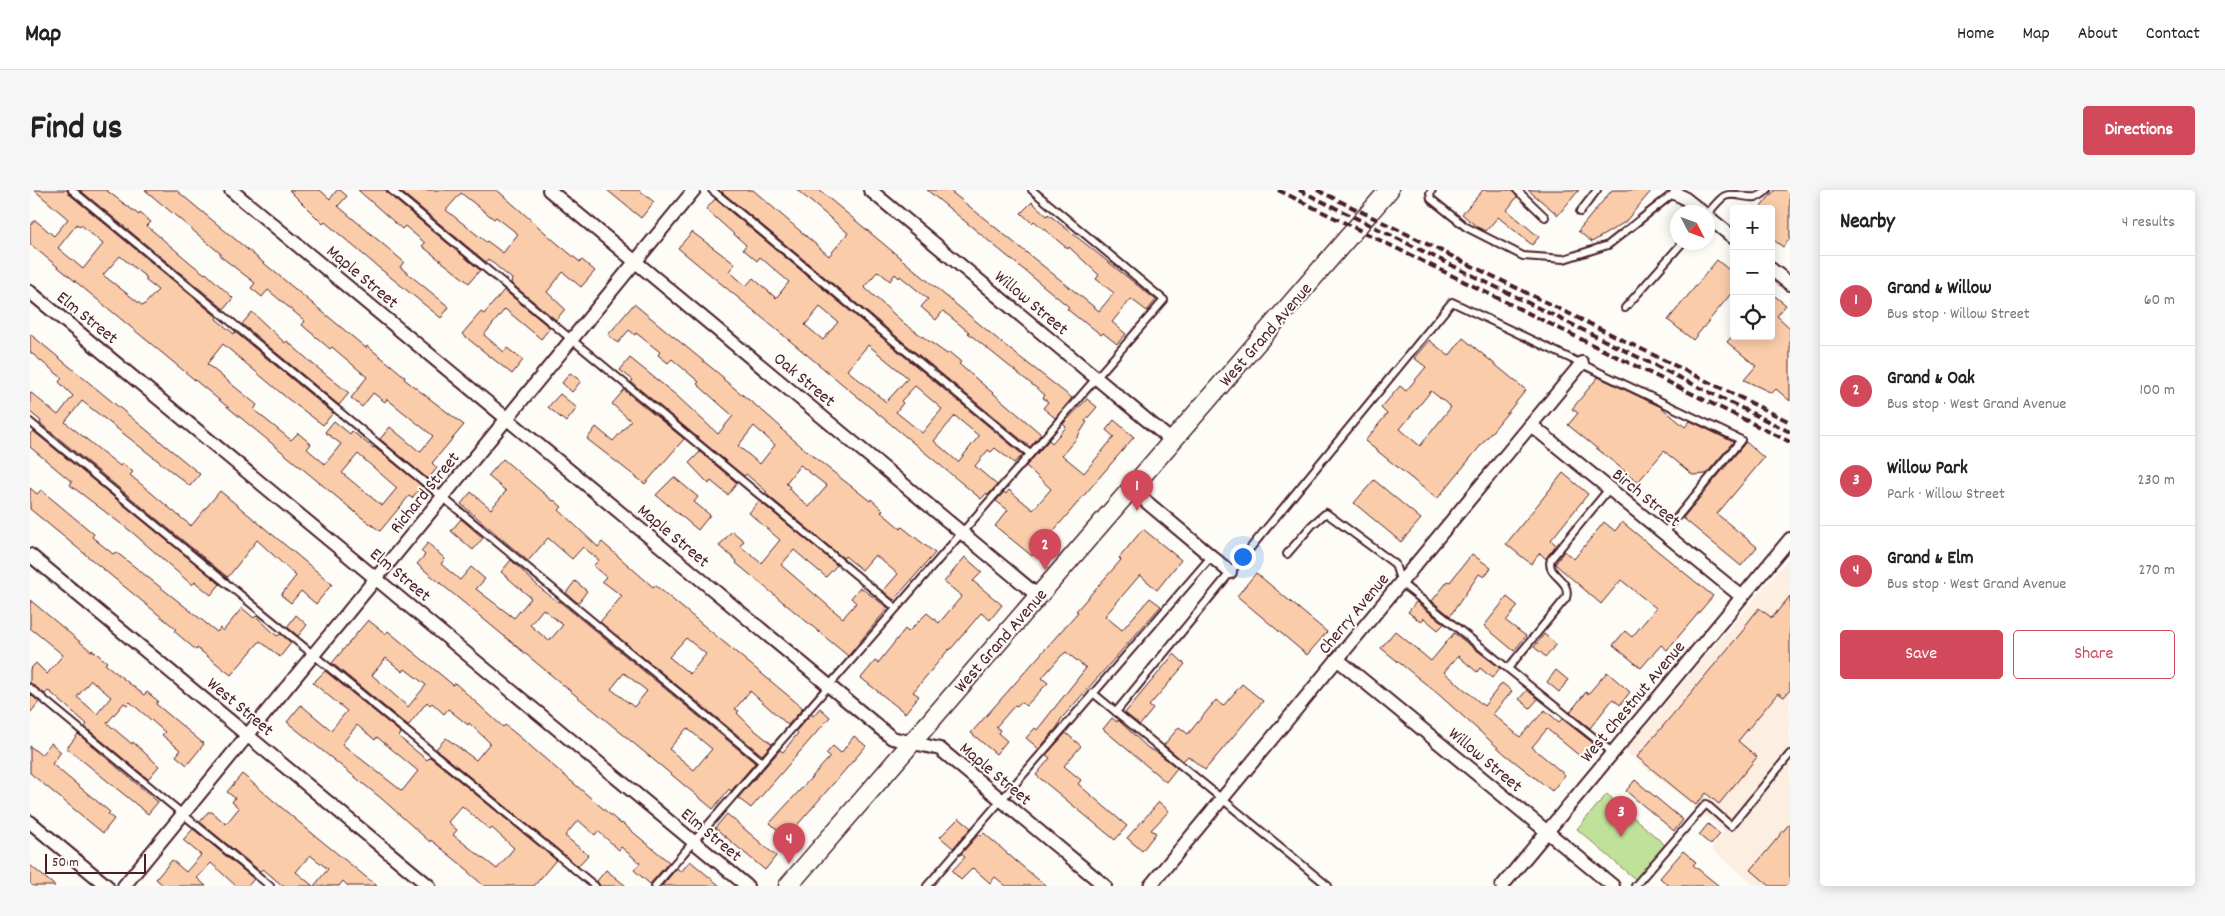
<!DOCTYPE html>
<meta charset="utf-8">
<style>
:root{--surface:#fff;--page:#f6f6f6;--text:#222;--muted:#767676;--line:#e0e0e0;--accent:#d1495b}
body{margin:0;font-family:Dekko,sans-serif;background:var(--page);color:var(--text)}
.controls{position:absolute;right:15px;top:15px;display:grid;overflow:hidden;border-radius:5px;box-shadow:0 2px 12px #0003}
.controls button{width:45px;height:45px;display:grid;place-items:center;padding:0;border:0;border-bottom:1px solid var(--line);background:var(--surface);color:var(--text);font:25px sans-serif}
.compass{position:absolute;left:1640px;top:15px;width:45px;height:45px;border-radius:50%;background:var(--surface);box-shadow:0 2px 12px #0003;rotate:131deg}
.scale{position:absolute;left:15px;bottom:12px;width:101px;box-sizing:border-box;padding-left:5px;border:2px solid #4a1f2b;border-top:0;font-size:14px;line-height:18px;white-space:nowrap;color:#4a1f2b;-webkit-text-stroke:4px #fdfcf7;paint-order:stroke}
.you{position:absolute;left:1212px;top:366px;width:18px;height:18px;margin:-12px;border:4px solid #fff;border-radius:50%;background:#1a73e8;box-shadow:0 0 0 8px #1a73e833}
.badge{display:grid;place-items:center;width:32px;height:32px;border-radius:50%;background:var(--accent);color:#fff;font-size:16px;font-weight:700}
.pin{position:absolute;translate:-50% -41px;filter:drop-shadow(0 1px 2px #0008)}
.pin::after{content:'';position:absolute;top:26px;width:18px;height:15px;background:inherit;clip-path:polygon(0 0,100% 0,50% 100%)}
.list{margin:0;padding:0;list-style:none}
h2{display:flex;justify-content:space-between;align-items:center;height:65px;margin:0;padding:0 20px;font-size:21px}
h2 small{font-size:16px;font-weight:400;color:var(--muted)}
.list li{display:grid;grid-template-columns:32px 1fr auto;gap:15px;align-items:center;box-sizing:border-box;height:90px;padding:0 20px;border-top:1px solid var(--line)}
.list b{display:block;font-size:19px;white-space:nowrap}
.list p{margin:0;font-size:16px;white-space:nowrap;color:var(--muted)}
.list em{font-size:16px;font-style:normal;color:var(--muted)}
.actions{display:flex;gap:10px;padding:15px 20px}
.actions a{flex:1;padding:11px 0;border:1px solid var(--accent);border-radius:5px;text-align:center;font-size:18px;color:var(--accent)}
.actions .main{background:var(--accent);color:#fff}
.icon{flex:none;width:28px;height:28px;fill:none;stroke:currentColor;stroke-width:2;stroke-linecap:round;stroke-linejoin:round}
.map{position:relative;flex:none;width:1760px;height:696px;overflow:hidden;border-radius:5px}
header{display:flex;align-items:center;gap:30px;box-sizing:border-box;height:70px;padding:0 25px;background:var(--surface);border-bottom:1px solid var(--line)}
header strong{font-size:24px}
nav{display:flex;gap:28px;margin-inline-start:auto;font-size:18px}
.intro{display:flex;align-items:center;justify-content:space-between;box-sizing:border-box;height:120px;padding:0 30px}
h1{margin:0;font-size:35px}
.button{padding:12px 22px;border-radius:5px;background:var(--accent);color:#fff;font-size:18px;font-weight:700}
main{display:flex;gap:30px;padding:0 30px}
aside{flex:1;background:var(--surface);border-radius:5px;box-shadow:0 2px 12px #0003}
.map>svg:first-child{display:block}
.built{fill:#fceee0}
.green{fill:#c0e19a;stroke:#858062}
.building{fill:#facca9;stroke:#4a1f2b;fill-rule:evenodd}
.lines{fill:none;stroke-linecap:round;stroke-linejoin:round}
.lane-casing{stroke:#4a1f2b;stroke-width:10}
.street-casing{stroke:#4a1f2b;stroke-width:16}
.secondary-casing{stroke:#4a1f2b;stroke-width:21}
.lane{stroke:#fdfcf7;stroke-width:6}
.street{stroke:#fdfcf7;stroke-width:12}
.secondary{stroke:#fdfcf7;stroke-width:18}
.rail{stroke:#4a1f2b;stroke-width:4;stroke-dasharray:8 4;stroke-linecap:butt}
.labels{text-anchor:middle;stroke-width:4;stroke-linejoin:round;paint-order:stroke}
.street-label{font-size:18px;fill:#4a1f2b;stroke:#fdfcf7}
</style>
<header>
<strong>Map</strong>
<nav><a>Home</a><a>Map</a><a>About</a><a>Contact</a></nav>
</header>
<div class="intro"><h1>Find us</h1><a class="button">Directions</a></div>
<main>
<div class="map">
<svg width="1760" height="696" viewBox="0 0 1760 696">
<rect width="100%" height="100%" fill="#fdfcf7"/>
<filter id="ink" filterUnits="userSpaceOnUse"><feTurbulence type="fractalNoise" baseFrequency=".02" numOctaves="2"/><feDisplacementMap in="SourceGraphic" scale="10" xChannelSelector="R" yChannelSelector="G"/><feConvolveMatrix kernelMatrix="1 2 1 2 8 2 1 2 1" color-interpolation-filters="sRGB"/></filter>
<g filter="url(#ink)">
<!-- built -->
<path class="built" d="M1760,367V696H1726L1681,659L1694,641L1595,561Z"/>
<!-- green -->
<path class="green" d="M1577,604L1635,655L1606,690L1547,639Z"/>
<!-- building -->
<g class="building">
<path d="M4,0H37L39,4L187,127L186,129L204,144L205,142L303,223L293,235L258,209L193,154L177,174L227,215L224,220L261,250L268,243L281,254L277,259L295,274L311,254L295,242L304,231L320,244L322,241L343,258L344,257L392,296L382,308L379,306L350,341L331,327L0,54V36L5,30L24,46L38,29ZM47,34L50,37L51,35L73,54L53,79L28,58ZM90,66L117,88L115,90L128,100L113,116L73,85ZM328,264L367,298L352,316L312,283Z"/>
<path d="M50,0H76L109,25L110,23L121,32L117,36L163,75L175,84L176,83L203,108L194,119Z"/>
<path d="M115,0H146L336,158L337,156L361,175L375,187L374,189L434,235L402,273L407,278L398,289L350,249L360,237L390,262L403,246L357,209L355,212L343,203L332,217L321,208L337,187L302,157L300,159L272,135L275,131L238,100L232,107L221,98L225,93L190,66L191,64Z"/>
<path d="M259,0H290L300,9L307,0H310L317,6L308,16L374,72L370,77L419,117L411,128L348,77L295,32L293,34Z"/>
<path d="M328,0H356L358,4L450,80L439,93L392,56L395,53L375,36L372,39Z"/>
<path d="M369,0H467L528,54L550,72L552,70L565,81L551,97L533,82L517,102L535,119L526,130L481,93L482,89L458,69L456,72ZM431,3L464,29L466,27L488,44L473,63L457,51L456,52L416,20Z"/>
<path d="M577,0H609L624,12L611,28Z"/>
<path d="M693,0H723L799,66L818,43L767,0H789L977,157L1042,208L1025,228L1013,218L1018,212L1013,208L1015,205L938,143L939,142L913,121L906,130L891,117L898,109L870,86L869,88L865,84L860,91L848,81L834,97L875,134L917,164L919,162L931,172L929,174L1011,244L1000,257L692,2Z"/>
<path d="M897,0H919L1069,121L1084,103L1066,89L1069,85L1039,57L1038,59L1004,31L1002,33L991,23L1002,12L1017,26L1018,24L1126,110L1117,121L1101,109L1082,132L1096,144L1087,154L1073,143L1071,145L1054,131L1053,132L1037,119L1039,117Z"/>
<path d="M1453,0H1482L1487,7L1477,20L1509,47L1502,55L1468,27L1456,41L1447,37L1432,24Z"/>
<path d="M1498,0H1549L1528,25Z"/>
<path d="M1582,0H1622L1595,32L1562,52L1548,41Z"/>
<path d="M1745,0H1760V48L1753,57L1741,48V19H1729Z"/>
<path d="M685,9L993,265L984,273L965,258L961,262L958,260L945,276L967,295L958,305L957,303L951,309L648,58L662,42L705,74L699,81L716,96L723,88L746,108L759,92L730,67L727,71L713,59L716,55L676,19ZM790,117L808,132L793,150L775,135ZM838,155L878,188L856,212L817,180ZM885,196L912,219L892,243L866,222L873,213L871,211ZM925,226L949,246L928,272L904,251Z"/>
<path d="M1687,70L1704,84V100L1663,150L1638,130Z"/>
<path d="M474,100L520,138L511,149L475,119L454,145L474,162L477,158L493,170L482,184L432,144L451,122L454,124Z"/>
<path d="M1741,103L1756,115L1747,126L1760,138V211L1746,199L1742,203L1714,190L1726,176L1697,152L1702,146H1741Z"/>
<path d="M604,114L694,188L693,189L735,223L752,238L751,239L784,267L840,311L841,309L853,320L851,322L871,339L872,337L905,363L864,410L853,401L868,384L845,365L832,380L815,366L813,368L735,303L737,302L716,284L714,286L601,192L603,190L590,180L600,168L647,206L688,244L703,226L667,194L669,192L642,169L638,173L628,165L630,162L606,143L605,145L599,140L588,153L578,145ZM724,236L745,255L730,274L708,256ZM770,275L797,296L779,317L759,299L760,297L756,293Z"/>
<path d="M222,122L255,153L257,151L284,175L319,203L309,215L212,134Z"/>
<path d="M0,144L170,284L160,296L52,211L35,232L90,276L92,273L103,282L100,285L161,336L190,301L302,394L286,414L271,401L261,413L251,405L266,386L227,350L198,387L196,386L10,233L11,231L0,222V202L28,225L43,206L29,192L32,188L0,162Z"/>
<path d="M1433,148L1496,200L1407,309L1335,251L1357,224L1351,218L1370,196L1376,201L1396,177L1384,168L1399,150L1419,166ZM1401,201L1421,217L1390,256L1370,239Z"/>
<path d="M540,183L551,191L542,202L532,193Z"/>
<path d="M1568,187L1631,217L1655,237L1660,231L1703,252L1676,284L1663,285L1634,261L1608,292L1538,235L1548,223L1542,219Z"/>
<path d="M594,200L654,249L615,294L557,249L566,237L583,251L601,231L582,214Z"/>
<path d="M530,204L547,218L536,232L518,217Z"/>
<path d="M1057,209L1067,217L1055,231L1057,232L1046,249L1032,265L1054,283L1084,247L1076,240L1084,230L1104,247L1002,366L965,336L978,320L966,311L974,302L976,304L979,300L1003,320L1021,299L996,276L1019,250L1022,253L1036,237L1033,234Z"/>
<path d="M3,241L190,394L181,405L165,392L162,395L103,343L40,295L42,292L0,257V244Z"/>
<path d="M1716,252L1734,268L1687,324L1727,357L1711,376L1653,328Z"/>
<path d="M670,262L707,293L698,305L681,291L679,294L659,273Z"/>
<path d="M473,269L523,311L524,310L532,317L529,320L568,357L572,352L623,397L625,395L773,518L758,535L720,501L705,519L709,521L707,523L722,538L742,554L732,565L570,432L592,406L572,391L576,387L563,376L569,370L553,357L542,369L518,348L498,371L431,314L441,302L461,319L476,301L458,286ZM656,448L676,464L660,484L639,467Z"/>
<path d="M1533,283L1558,304L1521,350L1526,355L1516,369L1510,363L1501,374L1476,354Z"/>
<path d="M644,287L668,307L664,312L680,325L668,340L626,305Z"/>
<path d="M1344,290L1391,329L1371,352L1324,313Z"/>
<path d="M0,298L7,304L11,300L64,344L62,347L83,364L86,362L187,442L190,438L193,441L212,418L224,428L226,426L247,446L251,444L261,453L250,467L230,451L201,485L167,458L166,460L144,441L146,439L0,319Z"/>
<path d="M729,311L807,375L796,387L764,360L751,375L803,420L813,428L826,413L821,408L830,397L858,418L818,466L706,373L707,371L689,356L702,341L714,351L710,356L731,373L750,350L719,323Z"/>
<path d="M431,329L453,348L443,360L421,341Z"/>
<path d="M1574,332L1585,341L1592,332L1683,406L1637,460L1631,455L1611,478L1583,455L1595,441L1602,447L1626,418L1591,390L1571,414L1525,374L1534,361L1544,369Z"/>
<path d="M1113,339L1151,370L1127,400L1110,385L1075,426L1092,440L1120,408L1131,416L1031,529L1028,536L1009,559L996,548L1005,538L1007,540L1056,478L1036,462L1031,466L1012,488L1018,493L1012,499L996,516L991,512L987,516L985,515L966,537L970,540L968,543L977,551L966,564L941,543L1048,422L1046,421L1091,370L1089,368Z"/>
<path d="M398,353L415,369L411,374L430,390L441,377L455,389L446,399L484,428L501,408L471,382L481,370L510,398L528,412L529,411L725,573L701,601L699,599L683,619L387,374L395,365L391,361ZM513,419L533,435L519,451L500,435ZM594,483L617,501L604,517L581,499ZM657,538L682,559L664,580L639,559Z"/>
<path d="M1442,364L1461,378L1454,387L1449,384L1420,426L1402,411L1418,391L1420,392Z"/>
<path d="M935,367L952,382L943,391L972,415L960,430L951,423L920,460L919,459L883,502L889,506L875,523L831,488L845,471L848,473L875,439L878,442L897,423L909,433L932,406L914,392Z"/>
<path d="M1226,383L1297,442L1277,465L1207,406Z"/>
<path d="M545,391L557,401L548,413L536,403Z"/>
<path d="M1760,406V500L1754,507L1748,503L1708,551L1727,567L1689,614L1676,603L1666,615L1607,567L1716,437L1715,436L1729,418L1742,428Z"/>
<path d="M1477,407L1488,416L1476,431L1496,446L1484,461L1454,436Z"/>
<path d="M0,410L61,461L62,460L77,472L75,474L114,505L117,502L128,511L126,514L174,554L157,575L146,566L150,561L149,559L132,545L135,542L100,512L97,515L94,513L77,533L102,554L103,552L129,576L118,589L55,537L57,534L20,502L18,501L15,504L0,493V479L6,473L17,484L33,465L0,438ZM61,490L81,507L67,524L47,507Z"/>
<path d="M1386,412L1414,434L1408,440L1394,428L1391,432L1378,422Z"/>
<path d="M266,425L277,435L268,446L257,437Z"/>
<path d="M338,430L356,444L358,441L423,495L425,493L473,537L475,535L491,548L591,634L592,633L639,672L620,694L604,680L610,673L591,657L589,660L568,641L565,645L548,630L535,646L558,665L548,676L406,559L416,548L446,570L460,553L439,533L438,535L418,519L414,524L402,513L400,515L397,512L378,536L302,473ZM356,468L373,482L375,479L396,495L378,517L342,485Z"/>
<path d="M1365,441L1401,471L1424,443L1470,478L1462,488L1450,478L1447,482L1428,466L1414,482L1454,516L1472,493L1482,501L1463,524L1490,547L1515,520L1529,532L1532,529L1563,553L1551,567L1517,539L1502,557L1535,585L1522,601L1476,565L1407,503L1351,458Z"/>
<path d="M1514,444L1526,454L1516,467L1504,457Z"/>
<path d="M1144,464L1155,474L1119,516L1123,519L1110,535L1095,523Z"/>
<path d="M1526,480L1538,490L1529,502L1517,492Z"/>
<path d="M295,481L371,543L369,547L397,570L400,567L526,670L504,696H454L438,682L439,681L401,650L400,652L352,609L257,532L271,515L301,540L317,521L283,493ZM327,535L345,550L347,547L388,581L372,601L312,554ZM432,616L460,640L462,638L484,658L467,679L423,645L427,640L418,632Z"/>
<path d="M1577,482L1600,502L1590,515L1583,509L1560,538L1540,522L1556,502L1558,504Z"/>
<path d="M1212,494L1233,511L1175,580L1158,566L1153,571L1134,555L1149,537L1158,544L1186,510L1193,516Z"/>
<path d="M1497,500L1508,509L1500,518L1489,509Z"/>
<path d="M0,504L9,512L0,523Z"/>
<path d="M790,518L800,527L721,618L708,608L750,560L753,562L768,543L766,541L781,524L783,526Z"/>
<path d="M1082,528L1087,532L1088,530L1118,558L1128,563L1147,578L1136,592L1073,539Z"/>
<path d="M1036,543L1051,556L1034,576L1051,590L1048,594L1097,636L1085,650L1006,585L1020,568L1016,565Z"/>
<path d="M48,544L128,612L118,624L37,558Z"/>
<path d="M824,546L836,556L756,648L740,633L800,567L796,564L803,556L811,563Z"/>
<path d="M21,553L31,562L22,574L80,622L78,624L84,629L73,643L0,583V556L11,565Z"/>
<path d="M212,584L277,639L347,696H318L313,691L309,696H284L298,679L280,665L266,682L283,696H253L233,679L230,681L170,632L178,622H182L196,634L209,618L202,612L205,608L197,602Z"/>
<path d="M1605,590L1653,630L1644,641L1596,601Z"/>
<path d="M1129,612L1139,621L1121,640L1126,643L1112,661L1097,648Z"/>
<path d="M697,624L746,666L735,680L685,638Z"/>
<path d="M929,628L941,638L923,658L910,647Z"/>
<path d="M1760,633V696H1740L1721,680Z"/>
<path d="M1678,634L1690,644L1681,655L1669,645Z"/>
<path d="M163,639L224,689L218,696H206L181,673L167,688L176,696H134L126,689L142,670L156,682L171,665L153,650Z"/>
<path d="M954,643L986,671L1016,696H976L965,687L960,693L943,678L931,690L922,681L935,667L931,664L949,644L951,646Z"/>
<path d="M1653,661L1666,672L1663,675L1689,696H1639L1630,688Z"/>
<path d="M660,671L690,696H632L647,678L651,682Z"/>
<path d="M0,675L25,696H0Z"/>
<path d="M576,680L596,696H570L567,691Z"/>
</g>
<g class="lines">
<defs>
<g id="lane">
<path d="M42,0L732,572"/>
<path d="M361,0L866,418"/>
<path d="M682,0L1000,264"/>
<path d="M1402,0L1400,3L1401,9L1436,37L1493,66L1534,69L1578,55L1640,6L1646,4"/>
<path d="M1487,0L1515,27"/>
<path d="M1550,22L1567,0"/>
<path d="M1678,23C1683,18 1689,9 1695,6C1709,0 1723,16 1737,0"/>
<path d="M1595,118L1653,52"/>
<path d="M0,232L565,696"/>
<path d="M1257,364L1282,335L1296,323L1365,374L1371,393L1582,562"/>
<path d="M1479,477L1536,408C1542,389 1515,386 1521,369L1579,299"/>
<path d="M0,498L240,696"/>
<path d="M1063,503L1298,696"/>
<path d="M1086,522L1422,112L1711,250L1634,343"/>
<path d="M625,696L1134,110L1002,0"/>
<path d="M897,696L1181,367"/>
<path d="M1605,696L1676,614L1701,636L1760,564"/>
</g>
<g id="street">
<path d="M201,0L862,548L910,559L1075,696"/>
<path d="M519,0L1008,406"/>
<path d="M840,0L1142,251"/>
<path d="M1646,4L1653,7L1672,22"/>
<path d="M1678,27L1704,48"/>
<path d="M1741,79L1760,94"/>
<path d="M0,102L717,696"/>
<path d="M1501,235L1711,406"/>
<path d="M1101,299L1200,382"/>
<path d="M0,365L399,696"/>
<path d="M1307,469L1583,696"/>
<path d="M0,632L77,696"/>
<path d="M94,696L664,0"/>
<path d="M1120,696L1552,173"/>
<path d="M1472,696L1760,349"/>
</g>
<path id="secondary" d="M758,696L1359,0"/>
</defs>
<!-- lane casing -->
<use href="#lane" class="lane-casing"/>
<!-- street casing -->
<use href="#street" class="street-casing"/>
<!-- secondary casing -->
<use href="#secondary" class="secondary-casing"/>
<!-- lane -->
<use href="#lane" class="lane"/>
<!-- street -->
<use href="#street" class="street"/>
<!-- secondary -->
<use href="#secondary" class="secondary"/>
<!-- rail -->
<g class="rail">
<path d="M1248,0L1760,252"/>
<path d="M1269,0L1760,242"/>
<path d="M1287,0L1760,232"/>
</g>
</g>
</g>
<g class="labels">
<!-- street labels -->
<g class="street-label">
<text transform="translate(333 86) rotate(40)" y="6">Maple Street</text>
<text transform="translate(1002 112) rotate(40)" y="6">Willow Street</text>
<text transform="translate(58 127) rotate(39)" y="6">Elm Street</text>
<text transform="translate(1235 144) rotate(-49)" y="6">West Grand Avenue</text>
<text transform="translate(775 189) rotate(40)" y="6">Oak Street</text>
<text transform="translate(394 302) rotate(-51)" y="6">Richard Street</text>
<text transform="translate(1617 307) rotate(39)" y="6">Birch Street</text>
<text transform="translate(644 345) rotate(40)" y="6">Maple Street</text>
<text transform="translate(371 384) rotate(40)" y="6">Elm Street</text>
<text transform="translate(1323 423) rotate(-50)" y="6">Cherry Avenue</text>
<text transform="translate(970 450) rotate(-49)" y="6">West Grand Avenue</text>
<text transform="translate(1602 511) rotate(-50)" y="6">West Chestnut Avenue</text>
<text transform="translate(211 516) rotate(40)" y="6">West Street</text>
<text transform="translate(1456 569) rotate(40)" y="6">Willow Street</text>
<text transform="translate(966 583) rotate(40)" y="6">Maple Street</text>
<text transform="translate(682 644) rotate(40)" y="6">Elm Street</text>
</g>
</g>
</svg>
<div class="controls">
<button>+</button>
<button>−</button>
<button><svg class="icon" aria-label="locate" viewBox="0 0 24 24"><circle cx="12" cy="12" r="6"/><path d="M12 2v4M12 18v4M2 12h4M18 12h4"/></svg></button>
</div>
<svg class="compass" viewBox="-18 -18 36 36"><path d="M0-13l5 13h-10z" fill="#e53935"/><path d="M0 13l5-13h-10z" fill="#767676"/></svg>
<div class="scale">50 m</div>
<div class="you"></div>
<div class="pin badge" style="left:1107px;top:321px">1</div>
<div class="pin badge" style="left:1015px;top:380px">2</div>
<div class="pin badge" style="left:1591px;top:647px">3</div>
<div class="pin badge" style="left:759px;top:674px">4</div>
</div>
<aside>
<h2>Nearby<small>4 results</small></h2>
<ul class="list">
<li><span class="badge">1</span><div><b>Grand &amp; Willow</b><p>Bus stop · Willow Street</p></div><em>60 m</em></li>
<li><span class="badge">2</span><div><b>Grand &amp; Oak</b><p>Bus stop · West Grand Avenue</p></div><em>100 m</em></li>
<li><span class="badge">3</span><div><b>Willow Park</b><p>Park · Willow Street</p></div><em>230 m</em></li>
<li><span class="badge">4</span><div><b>Grand &amp; Elm</b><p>Bus stop · West Grand Avenue</p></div><em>270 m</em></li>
</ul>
<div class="actions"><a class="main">Save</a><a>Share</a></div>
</aside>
</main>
